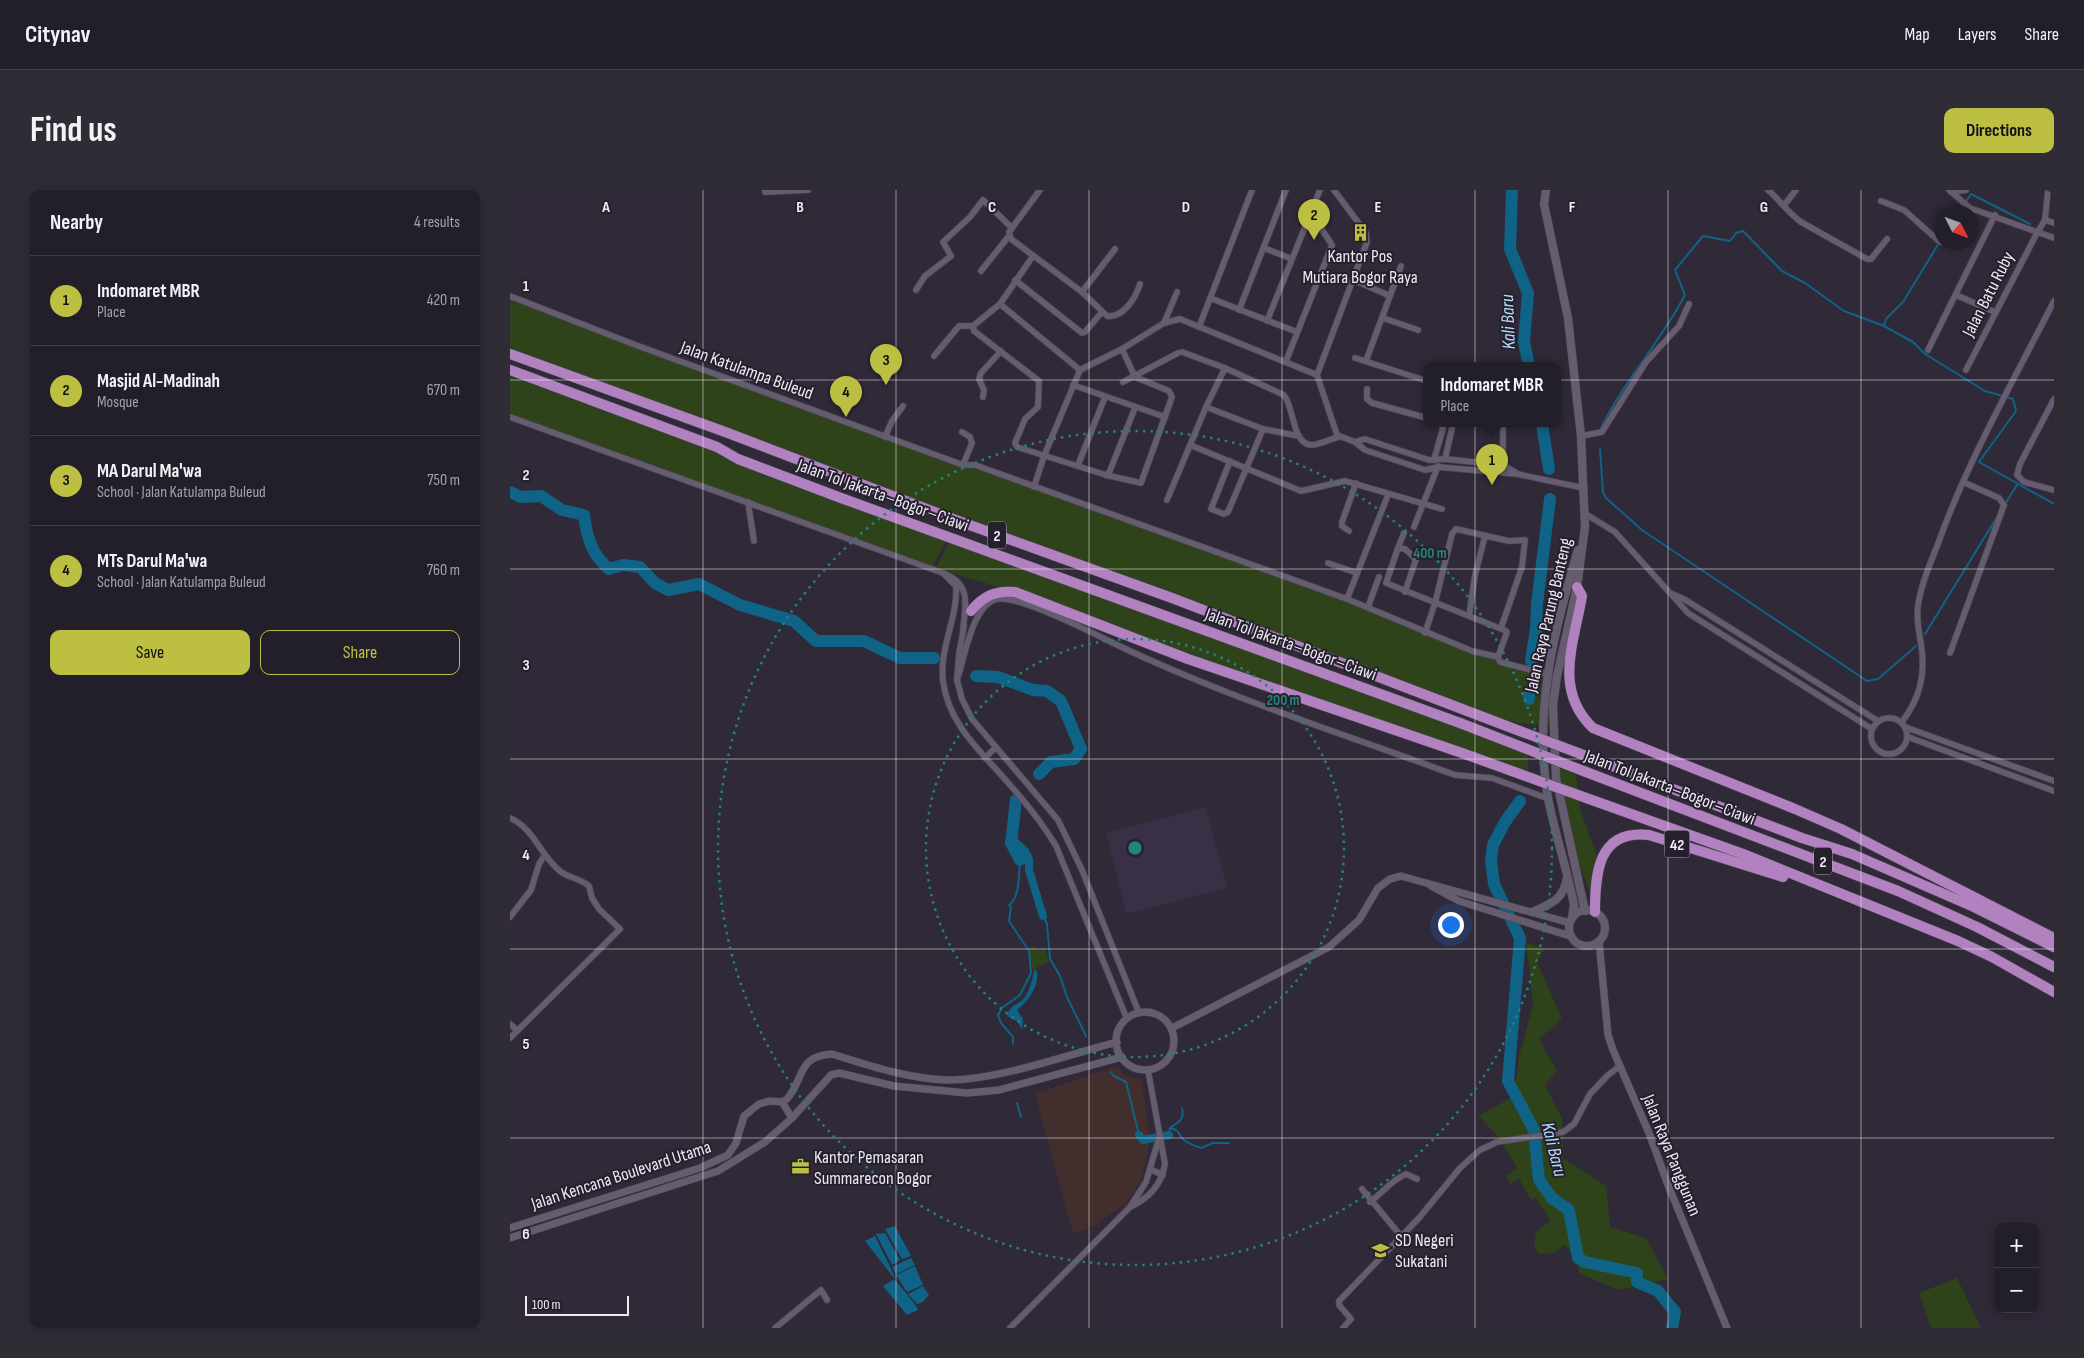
<!DOCTYPE html>
<meta charset="utf-8">
<style>
:root{--surface:#231f2a;--page:#2f2c36;--text:#f1f3f6;--muted:#a3a2a8;--line:#403d47;--accent:#bdbf43}
body{margin:0;font-family:"Sofia Sans Condensed",sans-serif;background:var(--page);color:var(--text)}
.controls{position:absolute;right:15px;bottom:15px;display:grid;overflow:hidden;border-radius:10px;box-shadow:0 2px 12px #0003}
.controls button{width:45px;height:45px;display:grid;place-items:center;padding:0;border:0;border-bottom:1px solid var(--line);background:var(--surface);color:var(--text);font:25px sans-serif}
.compass{position:absolute;left:1424px;top:15px;width:45px;height:45px;border-radius:50%;background:var(--surface);box-shadow:0 2px 12px #0003;rotate:132deg}
.scale{position:absolute;left:15px;bottom:12px;width:104px;box-sizing:border-box;padding-left:5px;border:2px solid #ede9f3;border-top:0;font-size:14px;line-height:18px;white-space:nowrap;color:#ede9f3;-webkit-text-stroke:4px #261f2e;paint-order:stroke}
.you{position:absolute;left:940px;top:734px;width:18px;height:18px;margin:-12px;border:4px solid #fff;border-radius:50%;background:#1a73e8;box-shadow:0 0 0 8px #1a73e833}
.badge{display:grid;place-items:center;width:32px;height:32px;border-radius:50%;background:var(--accent);color:#111;font-size:16px;font-weight:700}
.pin{position:absolute;translate:-50% -41px;filter:drop-shadow(0 1px 2px #0008)}
.pin::after{content:'';position:absolute;top:26px;width:18px;height:15px;background:inherit;clip-path:polygon(0 0,100% 0,50% 100%)}
.popup{position:absolute;left:913px;top:172px;width:138px;height:65px;box-sizing:border-box;display:grid;place-content:center;border-radius:10px;background:var(--surface);filter:drop-shadow(0 1px 4px #0005);font-size:16px;white-space:nowrap;color:var(--muted)}
.popup b{font-size:19px;color:var(--text)}
.popup::after{content:'';position:absolute;left:50%;top:100%;margin-left:-10px;border:10px solid transparent;border-top-color:var(--surface)}
.list{margin:0;padding:0;list-style:none}
h2{display:flex;justify-content:space-between;align-items:center;height:65px;margin:0;padding:0 20px;font-size:21px}
h2 small{font-size:16px;font-weight:400;color:var(--muted)}
.list li{display:grid;grid-template-columns:32px 1fr auto;gap:15px;align-items:center;box-sizing:border-box;height:90px;padding:0 20px;border-top:1px solid var(--line)}
.list b{display:block;font-size:19px;white-space:nowrap}
.list p{margin:0;font-size:16px;white-space:nowrap;color:var(--muted)}
.list em{font-size:16px;font-style:normal;color:var(--muted)}
.actions{display:flex;gap:10px;padding:15px 20px}
.actions a{flex:1;padding:11px 0;border:1px solid var(--accent);border-radius:10px;text-align:center;font-size:18px;color:var(--accent)}
.actions .main{background:var(--accent);color:#111}
.map{position:relative;flex:none;width:1544px;height:1138px;overflow:hidden;border-radius:10px}
header{display:flex;align-items:center;gap:30px;box-sizing:border-box;height:70px;padding:0 25px;background:var(--surface);border-bottom:1px solid var(--line)}
header strong{font-size:24px}
nav{display:flex;gap:28px;margin-inline-start:auto;font-size:18px}
.intro{display:flex;align-items:center;justify-content:space-between;box-sizing:border-box;height:120px;padding:0 30px}
h1{margin:0;font-size:35px}
.button{padding:12px 22px;border-radius:10px;background:var(--accent);color:#111;font-size:18px;font-weight:700}
main{display:flex;gap:30px;padding:0 30px}
aside{flex:1;background:var(--surface);border-radius:10px;box-shadow:0 2px 12px #0003}
.map>svg:first-child{display:block}
.commercial{fill:#422e2d}
.built{fill:#393046}
.green{fill:#2e431a}
.water{fill:#0f6386}
.lines{fill:none;stroke-linecap:round;stroke-linejoin:round}
.stream{stroke:#0f6386;stroke-width:2}
.canal{stroke:#0f6386;stroke-width:8}
.river{stroke:#0f6386;stroke-width:12}
.minor-casing{stroke:#4b4552;stroke-width:7}
.tertiary-casing{stroke:#4b4552;stroke-width:8}
.secondary-casing{stroke:#4b4552;stroke-width:9}
.motorway-casing{stroke:#4b4552;stroke-width:11}
.minor{stroke:#655d6f;stroke-width:5.5}
.tertiary{stroke:#655d6f;stroke-width:7}
.secondary{stroke:#655d6f;stroke-width:8}
.motorway{stroke:#b182bf;stroke-width:10}
.motorway-bridge-casing{stroke:#4b4552;stroke-width:11;stroke-linecap:butt}
.motorway-bridge{stroke:#b182bf;stroke-width:10}
.grid{fill:none;stroke:#ede9f3;stroke-width:1;stroke-opacity:0.55}
.ring{fill:none;stroke:#25827b;stroke-width:2.5;stroke-dasharray:2.5 5}
.labels{text-anchor:middle;stroke-width:4;stroke-linejoin:round;paint-order:stroke}
.shield{fill:#261f2e;stroke:#b1acb8;stroke-width:1}
.shield-label{font-size:16px;font-weight:bold;fill:#ede9f3}
.poi-label{font-size:18px;fill:#ede9f3;stroke:#261f2e;text-anchor:start}
.street-label{font-size:18px;fill:#ede9f3;stroke:#261f2e}
.water-label{font-size:19px;font-style:italic;fill:#b3dff9;stroke:#261f2e}
.grid-label{font-size:16px;text-anchor:middle;font-weight:bold;fill:#ede9f3;stroke:#261f2e;stroke-width:4;stroke-linejoin:round;paint-order:stroke}
.centre{fill:#25827b;stroke:#261f2e;stroke-width:2.5}
.ring-label{font-size:15px;text-anchor:middle;font-weight:bold;fill:#25827b;stroke:#261f2e;stroke-width:4;stroke-linejoin:round;paint-order:stroke}
</style>
<header>
<strong>Citynav</strong>
<nav><a>Map</a><a>Layers</a><a>Share</a></nav>
</header>
<div class="intro"><h1>Find us</h1><a class="button">Directions</a></div>
<main>
<aside>
<h2>Nearby<small>4 results</small></h2>
<ul class="list">
<li><span class="badge">1</span><div><b>Indomaret MBR</b><p>Place</p></div><em>420 m</em></li>
<li><span class="badge">2</span><div><b>Masjid Al-Madinah</b><p>Mosque</p></div><em>670 m</em></li>
<li><span class="badge">3</span><div><b>MA Darul Ma'wa</b><p>School · Jalan Katulampa Buleud</p></div><em>750 m</em></li>
<li><span class="badge">4</span><div><b>MTs Darul Ma'wa</b><p>School · Jalan Katulampa Buleud</p></div><em>760 m</em></li>
</ul>
<div class="actions"><a class="main">Save</a><a>Share</a></div>
</aside>
<div class="map">
<svg width="1544" height="1138" viewBox="0 0 1544 1138">
<rect width="100%" height="100%" fill="#2f2938"/>
<!-- commercial -->
<path class="commercial" d="M606,876L614,884L632,891L640,951L631,991L615,1014L584,1036L563,1044L525,904Z"/>
<!-- built -->
<path class="built" d="M696,617L717,698L616,724L596,643Z"/>
<!-- green -->
<g class="green">
<path d="M0,105L453,275H465L858,417L915,443L980,465L990,472L1047,486L1044,538L973,527L0,164Z"/>
<path d="M0,180L436,351L422,378L0,227Z"/>
<path d="M439,352L1018,558V586L505,402L426,378Z"/>
<path d="M1047,577L1066,584L1070,619L1089,672L1094,695L1081,705L1048,617Z"/>
<path d="M1016,752L1035,759L1027,772L1052,829L1029,849L1047,881L1035,895L1052,929L1053,968L1096,996L1100,1037L1136,1048L1158,1089L1109,1100L1070,1084L1063,1064L1055,1055L1042,1064L1028,1063L1024,1054L1026,1042L1041,1030L1025,1008L1021,1010L1009,989L1000,994L996,986L1007,978L990,949L969,926L1004,906L1009,866L1023,815Z"/>
<path d="M524,756L530,759L535,757L539,772L522,780L518,758Z"/>
<path d="M1447,1088L1471,1138H1421L1409,1103Z"/>
</g>
<!-- water -->
<g class="water">
<path d="M525,778C533,791 518,812 507,820L513,829L512,840L508,832L497,826C500,813 509,816 515,807C521,798 522,788 525,778Z"/>
<path d="M385,1036L401,1066L392,1069L375,1039Z"/>
<path d="M375,1043L390,1070L382,1075L366,1044Z"/>
<path d="M365,1046L385,1087L384,1088L355,1051Z"/>
<path d="M401,1068L405,1075L386,1084L382,1077Z"/>
<path d="M405,1076L413,1095L397,1102L386,1085Z"/>
<path d="M383,1090L386,1091C393,1100 404,1111 408,1120L397,1125L373,1096Z"/>
<path d="M413,1096L419,1105L413,1112L407,1114L398,1104Z"/>
</g>
<g class="lines">
<!-- stream -->
<g class="stream">
<path d="M1449,22L1461,4L1520,34"/>
<path d="M1374,136L1403,152L1415,164L1475,201L1503,209L1506,221L1469,272L1544,314"/>
<path d="M1091,238C1114,191 1151,151 1175,105L1165,80L1193,46L1220,51L1226,43L1233,41L1272,81L1295,93L1334,121L1374,136L1376,129L1393,112L1429,53"/>
<path d="M1090,259L1093,302L1096,308L1132,340L1357,491L1368,489L1406,456"/>
<path d="M1495,314L1507,295"/>
<path d="M1415,444L1487,327"/>
<path d="M533,726L537,734L540,769L550,786L557,807L576,846"/>
<path d="M503,854V847L491,833L488,825L492,818L510,805L521,783L519,761L499,731L501,717L499,715C510,708 509,683 510,670"/>
<path d="M601,882L604,886L616,892L629,945"/>
<path d="M507,913L511,927"/>
<path d="M661,937C669,932 675,929 672,918"/>
<path d="M659,945L660,938C668,940 668,942 672,948C675,953 686,956 691,958L703,953H719"/>
</g>
<!-- canal -->
<g class="canal">
<path d="M501,648L515,661L519,669V680L533,726"/>
<path d="M629,945L633,950L659,945"/>
</g>
<!-- river -->
<g class="river">
<path d="M1002,0L1000,59L1018,103L1014,151L1019,176"/>
<path d="M1032,234L1039,279"/>
<path d="M0,302L11,307L31,306L52,320L74,325C77,348 82,365 99,379L113,375L130,377L145,393L158,400L189,394L230,415L284,431L306,451H354L390,468H424"/>
<path d="M1021,471L1026,439L1027,414L1040,309"/>
<path d="M466,486L488,487L523,500L537,501L551,511L571,559L564,569L541,572L529,584"/>
<path d="M1019,509V502"/>
<path d="M506,610L501,653L510,670"/>
<path d="M1010,611L995,632L983,655L981,671L984,694L1010,748L998,891L1024,940L1029,990L1042,1008L1059,1020L1068,1068L1075,1072L1127,1083V1092L1148,1101L1165,1122L1162,1138"/>
</g>
<defs>
<g id="minor">
<path d="M255,0V2L298,0"/>
<path d="M530,0L499,42L501,49L572,102L597,126C614,128 626,107 630,94"/>
<path d="M1258,0C1270,10 1278,23 1291,32L1357,69H1361L1377,49"/>
<path d="M1439,0L1460,18L1544,48"/>
<path d="M1441,2L1456,0"/>
<path d="M1371,11L1394,20L1430,52H1433"/>
<path d="M1275,14L1286,0"/>
<path d="M1535,30L1544,33"/>
<path d="M754,58L782,69"/>
<path d="M523,66L490,114L570,180"/>
<path d="M471,81L499,46"/>
<path d="M505,90L572,143L575,142L592,122"/>
<path d="M844,90L880,106"/>
<path d="M406,100L415,86L441,66L433,52L460,27L473,10L502,38"/>
<path d="M572,102L605,59"/>
<path d="M1446,105L1485,122"/>
<path d="M0,106L123,154L453,275H465L837,409L962,461L988,467L990,472L1037,484"/>
<path d="M700,108L787,142"/>
<path d="M490,114L463,136L464,141L529,191L528,217L515,229L505,253L507,257L596,285L599,283L625,218"/>
<path d="M729,120L776,0"/>
<path d="M873,128L908,140"/>
<path d="M757,131L810,0"/>
<path d="M654,133L667,102"/>
<path d="M689,137L742,0"/>
<path d="M1418,160L1485,25"/>
<path d="M672,162L715,178L774,205C784,216 782,255 802,255C811,254 820,249 829,247"/>
<path d="M424,166L449,136H463"/>
<path d="M845,168L917,191"/>
<path d="M776,171L822,55L801,23"/>
<path d="M856,171L891,76"/>
<path d="M1456,180L1527,43L1535,30L1538,0"/>
<path d="M807,185L857,52L856,43L824,0"/>
<path d="M613,192L668,163"/>
<path d="M563,195L655,227"/>
<path d="M857,199V209L862,213L917,228"/>
<path d="M473,207L474,200L469,189L471,183L491,161"/>
<path d="M1544,209L1510,274L1507,285L1514,292L1544,300"/>
<path d="M696,217L753,239L789,246"/>
<path d="M0,227L433,383"/>
<path d="M980,234L991,236L993,239V279"/>
<path d="M452,242L460,247L462,253L453,275"/>
<path d="M1071,246L1092,242L1136,172L1169,136L1179,114"/>
<path d="M375,247L382,231L393,216"/>
<path d="M845,252L855,249L919,270L935,269L993,275L1005,282"/>
<path d="M680,255L791,301L835,291L932,319"/>
<path d="M935,269L943,234"/>
<path d="M924,270L933,238L931,234"/>
<path d="M720,271L701,319L714,324L718,322L753,239"/>
<path d="M568,275L595,207"/>
<path d="M596,285L631,293L662,207L659,201L625,187L612,159"/>
<path d="M524,297L534,266L570,180L612,159L654,133L670,129L807,185L827,245L845,252L855,260L915,280L928,277L1007,284L1074,298"/>
<path d="M657,310L696,217L715,178"/>
<path d="M238,312L244,351"/>
<path d="M1074,323L1105,342L1178,423L1362,539"/>
<path d="M904,337L928,276"/>
<path d="M839,341L832,336V332L846,293"/>
<path d="M888,358L894,343"/>
<path d="M818,373L847,383"/>
<path d="M895,402L906,369L895,359L888,358L876,393L994,440L997,442L988,467"/>
<path d="M1162,404L1174,409L1368,531"/>
<path d="M837,409L878,305"/>
<path d="M858,417L869,387"/>
<path d="M959,426L965,385L975,346"/>
<path d="M454,436L449,464L447,490L452,509L462,529L548,630L572,680L629,823"/>
<path d="M453,439C456,413 461,394 433,383L446,396C448,428 429,458 433,491C439,536 472,562 500,595C517,614 533,634 546,656L617,829"/>
<path d="M915,443L925,413L942,344L946,339L999,351L1015,350L1012,377L991,438"/>
<path d="M1440,463L1494,315L1489,308L1453,292"/>
<path d="M447,490C455,467 462,415 487,409C509,405 581,442 603,453C713,506 831,543 945,585L982,588L1039,609"/>
<circle cx="1379" cy="546" r="18"/>
<path d="M1392,532C1410,508 1416,484 1411,454C1409,442 1406,428 1408,416C1411,394 1421,372 1429,351C1459,268 1504,190 1544,111"/>
<path d="M1395,537L1544,591"/>
<path d="M1398,547L1544,601"/>
<path d="M475,568L486,557"/>
<path d="M0,628C25,639 30,666 51,682C60,688 71,689 79,696L82,708L89,719L110,739L0,848"/>
<path d="M0,727L21,700L29,674L35,665"/>
<path d="M0,834L7,840"/>
<path d="M640,979L653,985"/>
<path d="M852,999L890,1045"/>
<path d="M860,1012C872,1003 883,989 896,984L907,989"/>
<path d="M622,1016C640,1007 651,995 655,974L638,880"/>
<path d="M265,1138L311,1100L317,1110"/>
<path d="M500,1138L620,1017L636,992L649,948"/>
<path d="M833,1138L841,1129L829,1115V1111L909,1028L950,978L970,960L987,952L1053,942L1064,934L1080,904L1098,885L1110,876"/>
</g>
<g id="tertiary">
<path d="M921,696L949,711L1060,746"/>
<path d="M1089,751L1098,845L1103,860L1139,943L1158,995L1217,1138"/>
<circle cx="635" cy="851" r="29"/>
<path d="M662,838L819,757L849,730L868,698L880,689L891,686L1060,733"/>
<path d="M272,912L282,928"/>
<path d="M0,1038L190,978L218,965L226,953L234,926L249,914L260,911L272,912L277,909C295,888 287,866 322,864C360,876 399,889 438,890C488,890 557,865 607,852"/>
<path d="M0,1048L208,981L255,952L282,928L321,885L329,883L384,896L457,903L489,900L612,867"/>
</g>
<g id="secondary">
<path d="M1036,0L1034,14L1058,128L1071,246L1075,337L1067,397L1047,486L1043,515L1046,588L1075,721"/>
<circle cx="1077" cy="738" r="18"/>
<path d="M1022,722C1040,714 1053,711 1057,688"/>
<path d="M1062,728L1064,715C1057,679 1045,644 1038,608C1023,523 1044,440 1068,360"/>
</g>
<g id="motorway">
<path d="M0,164L218,243L443,329L662,408L973,527"/>
<path d="M0,180L207,257L228,269L331,308L950,533"/>
<path d="M1067,397L1072,406C1064,453 1043,500 1083,538L1285,619L1331,639L1544,748"/>
<path d="M461,421C473,406 486,400 505,402L678,469L952,563"/>
<path d="M1076,566L1292,648L1342,664L1464,717L1544,757"/>
<path d="M1076,582L1388,701L1467,737L1544,777"/>
<path d="M1079,609L1233,664L1448,751L1482,767L1544,802"/>
<path d="M1085,722C1085,683 1088,639 1139,645L1273,687"/>
</g>
</defs>
<!-- minor casing -->
<use href="#minor" class="minor-casing"/>
<!-- tertiary casing -->
<use href="#tertiary" class="tertiary-casing"/>
<!-- secondary casing -->
<use href="#secondary" class="secondary-casing"/>
<!-- motorway casing -->
<use href="#motorway" class="motorway-casing"/>
<!-- minor -->
<use href="#minor" class="minor"/>
<!-- tertiary -->
<use href="#tertiary" class="tertiary"/>
<!-- secondary -->
<use href="#secondary" class="secondary"/>
<!-- motorway -->
<use href="#motorway" class="motorway"/>
<defs>
<g id="motorway-bridge">
<path d="M973,527L1076,566"/>
<path d="M950,533L1076,582"/>
<path d="M952,563L1079,609"/>
</g>
</defs>
<!-- motorway-bridge casing -->
<use href="#motorway-bridge" class="motorway-bridge-casing"/>
<!-- motorway-bridge -->
<use href="#motorway-bridge" class="motorway-bridge"/>
</g>
<!-- grid -->
<path class="grid" d="M193,0V1138M386,0V1138M579,0V1138M772,0V1138M965,0V1138M1158,0V1138M1351,0V1138M0,190H1544M0,379H1544M0,569H1544M0,759H1544M0,948H1544"/>
<!-- distance rings -->
<g class="ring">
<circle cx="625" cy="658" r="209"/>
<circle cx="625" cy="658" r="417"/>
</g>
<!-- icons -->
<defs>
<symbol id="building-bare" viewBox="-9 -9 18 18"><path d="M-4-6H4V6H1V3H-1V6H-4ZM-2.5-4.3h1.7v1.8h-1.7ZM.8-4.3h1.7v1.8H.8ZM-2.5-1h1.7V.8h-1.7ZM.8-1h1.7V.8H.8Z" fill="#bdbf43" stroke="#261f2e" stroke-width="2.5" paint-order="stroke"/></symbol>
<symbol id="office-bare" viewBox="-9 -9 18 18"><path d="M-6-3h4V-5.5h4V-3h4V5H-6ZM-1-4.5V-3h2v-1.5ZM-6 0V1H6V0Z" fill="#bdbf43" stroke="#261f2e" stroke-width="2.5" paint-order="stroke"/></symbol>
<symbol id="school-bare" viewBox="-9 -9 18 18"><path d="M0-5L7-2L0 1L-7-2ZM-4 1L0 2.5L4 1V4Q0 6-4 4Z" fill="#bdbf43" stroke="#261f2e" stroke-width="2.5" paint-order="stroke"/></symbol>
</defs>
<g fill-rule="evenodd">
<use href="#building-bare" x="838" y="30" width="25" height="25"/>
<use href="#office-bare" x="278" y="964" width="25" height="25"/>
<use href="#school-bare" x="858" y="1048" width="25" height="25"/>
</g>
<g class="labels">
<!-- shield labels -->
<g class="shield">
<rect x="478" y="331.5" width="18" height="27" rx="4"/>
<rect x="1154.5" y="640.5" width="25" height="27" rx="4"/>
<rect x="1304" y="657.5" width="18" height="27" rx="4"/>
</g>
<g class="shield-label">
<text x="487" y="351">2</text>
<text x="1167" y="660">42</text>
<text x="1313" y="677">2</text>
</g>
<!-- poi labels -->
<g class="poi-label">
<text x="850" y="72" text-anchor="middle">Kantor Pos<tspan x="850" dy="21">Mutiara Bogor Raya</tspan></text>
<text x="304" y="973">Kantor Pemasaran<tspan x="304" dy="21">Summarecon Bogor</tspan></text>
<text x="885" y="1056">SD Negeri<tspan x="885" dy="21">Sukatani</tspan></text>
</g>
<!-- street labels -->
<g class="street-label">
<text transform="translate(1478 104) rotate(-63)" y="6">Jalan Batu Ruby</text>
<text transform="translate(237 180) rotate(20)" y="6">Jalan Katulampa Buleud</text>
<text transform="translate(373 305) rotate(20)" y="6">Jalan Tol Jakarta–Bogor–Ciawi</text>
<text transform="translate(1038 425) rotate(-77)" y="6">Jalan Raya Parung Banteng</text>
<text transform="translate(781 454) rotate(20)" y="6">Jalan Tol Jakarta–Bogor–Ciawi</text>
<text transform="translate(1160 597) rotate(21)" y="6">Jalan Tol Jakarta–Bogor–Ciawi</text>
<text transform="translate(1162 965) rotate(68)" y="6">Jalan Raya Panggunan</text>
<text transform="translate(111 985) rotate(-18)" y="6">Jalan Kencana Boulevard Utama</text>
</g>
<!-- water labels -->
<g class="water-label">
<text transform="translate(997 132) rotate(-92)" y="7">Kali Baru</text>
<text transform="translate(1045 959) rotate(76)" y="7">Kali Baru</text>
</g>
</g>
<g class="grid-label">
<text x="96" y="22">A</text>
<text x="290" y="22">B</text>
<text x="482" y="22">C</text>
<text x="676" y="22">D</text>
<text x="868" y="22">E</text>
<text x="1062" y="22">F</text>
<text x="1254" y="22">G</text>
<text x="16" y="101">1</text>
<text x="16" y="290">2</text>
<text x="16" y="480">3</text>
<text x="16" y="670">4</text>
<text x="16" y="859">5</text>
<text x="16" y="1049">6</text>
</g>
<circle cx="625" cy="658" r="8" class="centre"/>
<g class="ring-label">
<text x="920" y="368">400 m</text>
<text x="773" y="515">200 m</text>
</g>
</svg>
<div class="controls">
<button>+</button>
<button>−</button>
</div>
<svg class="compass" viewBox="-18 -18 36 36"><path d="M0-13l5 13h-10z" fill="#e53935"/><path d="M0 13l5-13h-10z" fill="#a3a2a8"/></svg>
<div class="scale">100 m</div>
<div class="you"></div>
<div class="pin badge" style="left:982px;top:295px">1</div>
<div class="popup"><b>Indomaret MBR</b>Place</div>
<div class="pin badge" style="left:804px;top:50px">2</div>
<div class="pin badge" style="left:376px;top:195px">3</div>
<div class="pin badge" style="left:336px;top:227px">4</div>
</div>
</main>
